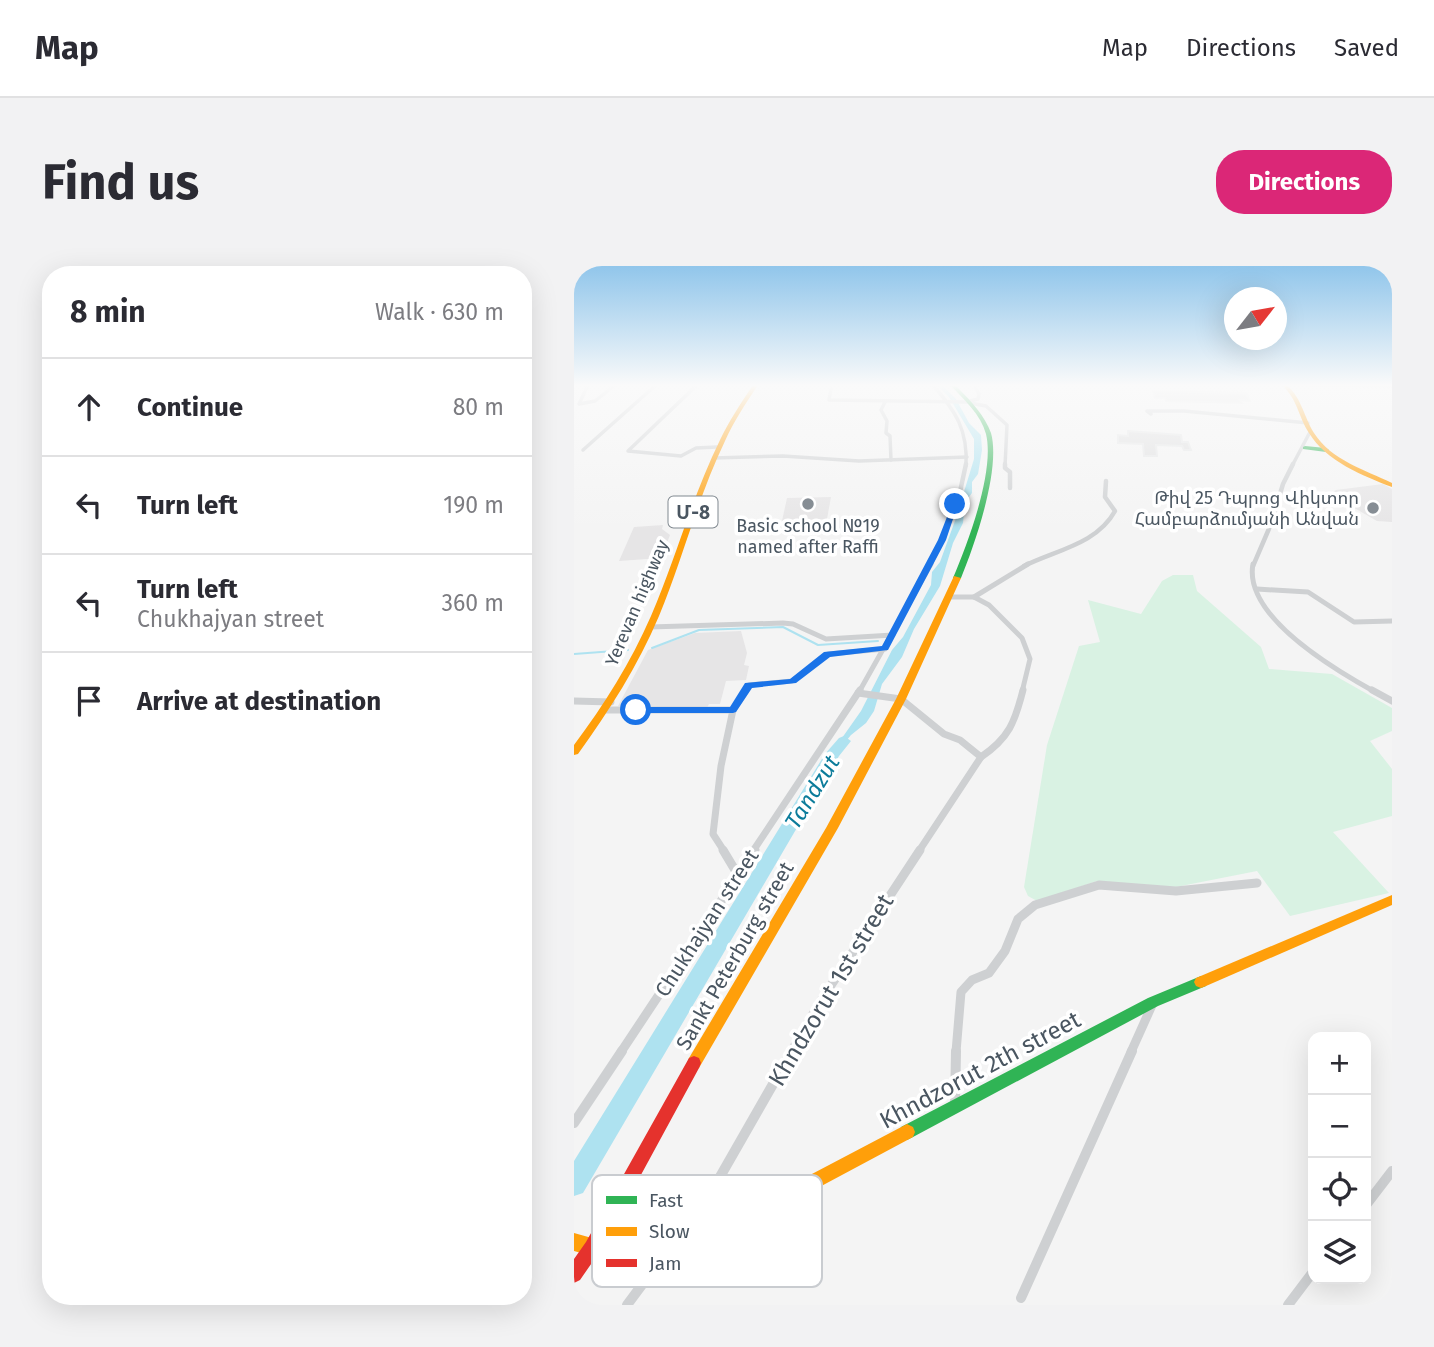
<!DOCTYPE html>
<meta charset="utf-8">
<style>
:root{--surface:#fff;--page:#f2f2f3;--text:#2b2b33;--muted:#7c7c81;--line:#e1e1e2;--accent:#db2777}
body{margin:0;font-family:"Fira Sans","Noto Sans Armenian",sans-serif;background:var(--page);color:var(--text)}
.controls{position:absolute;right:21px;bottom:21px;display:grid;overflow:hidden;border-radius:14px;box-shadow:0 7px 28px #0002}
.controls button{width:63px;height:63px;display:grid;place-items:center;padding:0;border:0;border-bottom:2px solid var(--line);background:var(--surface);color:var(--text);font:35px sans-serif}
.compass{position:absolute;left:650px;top:21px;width:63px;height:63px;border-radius:50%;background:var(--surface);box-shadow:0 7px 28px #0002;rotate:59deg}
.stop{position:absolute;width:21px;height:21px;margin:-16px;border:5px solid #1a73e8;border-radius:50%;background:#fff}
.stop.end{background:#1a73e8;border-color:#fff;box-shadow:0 2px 7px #0008}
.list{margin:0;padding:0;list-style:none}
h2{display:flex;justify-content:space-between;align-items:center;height:91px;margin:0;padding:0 28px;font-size:30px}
h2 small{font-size:23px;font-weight:400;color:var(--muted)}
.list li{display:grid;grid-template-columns:46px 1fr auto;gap:21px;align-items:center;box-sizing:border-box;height:98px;padding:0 28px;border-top:2px solid var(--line)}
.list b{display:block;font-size:26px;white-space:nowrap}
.list p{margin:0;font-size:23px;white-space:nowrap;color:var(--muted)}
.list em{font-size:23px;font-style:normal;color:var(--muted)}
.icon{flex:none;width:38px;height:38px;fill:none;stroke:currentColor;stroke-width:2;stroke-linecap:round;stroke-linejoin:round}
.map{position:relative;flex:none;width:818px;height:1039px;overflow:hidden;border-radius:28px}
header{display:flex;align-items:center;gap:42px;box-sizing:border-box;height:98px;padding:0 35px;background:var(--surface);border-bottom:2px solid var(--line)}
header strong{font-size:33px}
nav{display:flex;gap:38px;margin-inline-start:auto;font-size:24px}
.intro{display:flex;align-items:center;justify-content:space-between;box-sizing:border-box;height:168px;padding:0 42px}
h1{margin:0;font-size:49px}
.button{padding:18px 32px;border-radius:28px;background:var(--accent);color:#fff;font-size:24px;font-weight:700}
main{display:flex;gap:42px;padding:0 42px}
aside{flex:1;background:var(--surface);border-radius:28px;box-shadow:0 7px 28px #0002}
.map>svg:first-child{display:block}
.education{fill:#e6e5e6}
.green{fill:#d9f2e3}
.water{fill:#aee2f0}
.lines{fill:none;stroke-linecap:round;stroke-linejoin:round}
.stream{stroke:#aee2f0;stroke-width:2}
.river{fill:#aee2f0;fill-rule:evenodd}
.building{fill:#ddddde;stroke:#e5e6e7;stroke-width:2}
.street-far5{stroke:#ced0d2;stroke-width:3.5}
.street-far4{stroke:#ced0d2;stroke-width:4.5}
.street-far3{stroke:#ced0d2;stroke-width:5}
.street-far2{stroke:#ced0d2;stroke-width:7}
.street-far1{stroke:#ced0d2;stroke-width:9}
.street{stroke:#ced0d2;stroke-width:10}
.fast{fill:#30b455;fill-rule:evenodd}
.slow{fill:#ff9f0a;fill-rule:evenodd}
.jam{fill:#e5322d;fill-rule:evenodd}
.route{fill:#1a73e8}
.poi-dot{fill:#868d94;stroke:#fff;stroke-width:2.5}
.labels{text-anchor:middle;stroke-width:7;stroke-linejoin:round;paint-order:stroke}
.far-poi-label{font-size:18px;fill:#4a5661;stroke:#fff;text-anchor:end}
.far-street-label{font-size:18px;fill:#4a5661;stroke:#fff}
.shield{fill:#fff;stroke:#808990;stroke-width:2}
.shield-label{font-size:19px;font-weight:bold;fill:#4a5661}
.street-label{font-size:21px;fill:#4a5661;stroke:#fff}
.water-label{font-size:23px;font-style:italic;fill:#0c7c9b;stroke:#fff}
.near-street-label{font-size:24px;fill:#4a5661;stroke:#fff}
.key{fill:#fff;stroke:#c9ccd0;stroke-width:2}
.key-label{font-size:19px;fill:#4a5661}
</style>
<header>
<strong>Map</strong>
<nav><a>Map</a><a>Directions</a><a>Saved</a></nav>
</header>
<div class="intro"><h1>Find us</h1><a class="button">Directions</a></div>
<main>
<aside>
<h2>8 min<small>Walk · 630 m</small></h2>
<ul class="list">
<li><svg class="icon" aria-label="ahead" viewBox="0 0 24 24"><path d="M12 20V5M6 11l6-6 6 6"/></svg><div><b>Continue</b></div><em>80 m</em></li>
<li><svg class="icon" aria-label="left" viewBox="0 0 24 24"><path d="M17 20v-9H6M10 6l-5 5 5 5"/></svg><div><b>Turn left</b></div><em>190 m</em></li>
<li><svg class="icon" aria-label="left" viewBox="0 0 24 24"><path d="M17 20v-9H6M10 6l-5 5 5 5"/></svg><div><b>Turn left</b><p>Chukhajyan street</p></div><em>360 m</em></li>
<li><svg class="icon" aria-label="arrive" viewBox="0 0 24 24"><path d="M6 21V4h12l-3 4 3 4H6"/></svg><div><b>Arrive at destination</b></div></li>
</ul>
</aside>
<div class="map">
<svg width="818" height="1039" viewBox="0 0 818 1039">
<rect width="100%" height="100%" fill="#f4f4f4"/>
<!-- education -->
<g class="education">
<path d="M809,218L818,223V256L803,255L756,228L762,224Z"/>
<path d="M257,231L253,253L208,255L213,232Z"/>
<path d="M89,259L88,263L96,269L87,292L45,295L60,261Z"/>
<path d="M167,365L173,387L170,399L175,400L172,414L152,415L146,438H135L133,442L44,440L74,384L121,367Z"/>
</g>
<!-- green -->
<path class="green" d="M599,309H619L623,325L687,381L695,403L758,408L818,442V465L796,475L818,503V550L759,566L815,627L716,650L683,605L602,621L523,615L463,635L454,630L450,621L473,479L505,380L526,376L514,334L567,348L588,315Z"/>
<!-- water -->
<path class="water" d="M363,119H368L382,133L395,157L407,169L408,184L404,208L398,216V227L391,236L389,257L379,277L366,320L340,363L328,391L308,418L300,445L292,457L277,469L258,492L256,489L287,445L318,384L329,371L357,319L358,306L366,296L382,252L400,193V173L375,131Z"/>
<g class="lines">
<!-- stream -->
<g class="stream">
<path d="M78,382L125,364L209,361L244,379L304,375"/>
<path d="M0,388L54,384"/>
</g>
<!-- river -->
<path class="river" d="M270,470L277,475L265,490L9,927L0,930V895L251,488L265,472Z"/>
</g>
<!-- building -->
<g class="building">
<path d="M579,125L672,127L676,135L666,134L668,137L592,135L591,132H581Z"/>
<path d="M554,165L607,169L608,176H614L617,184H610L608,180L582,179L583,190H570L569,178L544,177V169L554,170Z"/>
</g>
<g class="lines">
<!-- street-far5 -->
<g class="street-far5">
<path d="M14,119L5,138L21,135L41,119"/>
<path d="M123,119L54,185L107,190L122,182L143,181"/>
<path d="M359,119C382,146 394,164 392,200"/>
<path d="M737,119L818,120"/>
<path d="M257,123L255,134L395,136"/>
<path d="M396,135L404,133L405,128L400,119"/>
<path d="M311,136L307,144L313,155L312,167L316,170L317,194"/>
<path d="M396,137L412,140L433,159L431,200"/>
<path d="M577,148L573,145H610L734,157"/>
<path d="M9,184L82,119"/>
<path d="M140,192L209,190L285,195L393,191"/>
<path d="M718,200L736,166"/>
</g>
<!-- street-far4 -->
<g class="street-far4">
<path d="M431,198V202L436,206V222"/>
<path d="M356,300L384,235L392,198"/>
<path d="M450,300C482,284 523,278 541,245L531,231L532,215"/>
<path d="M679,300L697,258L709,218L719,198"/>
</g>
<!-- street-far3 -->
<g class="street-far3">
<path d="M679,298C669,351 763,405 801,426"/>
<path d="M683,323L734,326L780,356L818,355"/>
<path d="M376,331H400L415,339L448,372L456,393L448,426"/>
<path d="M400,331L454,298"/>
<path d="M76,361L209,357L219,358L252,373L319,369"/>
<path d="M170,426L175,419L218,415L254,388L311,383"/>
<path d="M285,426L357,298"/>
</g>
<!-- street-far2 -->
<g class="street-far2">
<path d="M798,424L818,435"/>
<path d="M284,427L327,433L370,468L386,474L407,491L345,585"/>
<path d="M0,435L37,436"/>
<path d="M32,444H159L172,424"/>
<path d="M407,491C435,472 441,456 449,424"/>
<path d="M150,585L139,568L147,500L159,444"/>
<path d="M179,585L286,424"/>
</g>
<!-- street-far1 -->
<g class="street-far1">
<path d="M149,584L164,609"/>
<path d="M47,786L181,584"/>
<path d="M217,786L246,736L346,584"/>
<path d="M382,786L387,726L398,714L415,707L431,685L444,653L461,639L525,619L602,625L683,617"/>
<path d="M557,786L579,737"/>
</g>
<!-- street -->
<g class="street">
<path d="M381,841L382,785"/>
<path d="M0,857L48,785"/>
<path d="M792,939L818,905"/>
<path d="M95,987L115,965L218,785"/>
<path d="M447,1032L558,785"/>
<path d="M53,1039L82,1000"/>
<path d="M714,1039L739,1006"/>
</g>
<!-- fast -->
<g class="fast">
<path d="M376,119H381L385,123C397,135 411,150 417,167C427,203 401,278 387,312L383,314L379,312C394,277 421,205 412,168C407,149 390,133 376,119Z"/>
<path d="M731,180L752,182L755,184L752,186L729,183V181Z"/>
<path d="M627,710L632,712L634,716L632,720L584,740L339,871L333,874L327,871L325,866L327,861L574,732Z"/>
</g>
<!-- slow -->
<g class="slow">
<path d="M179,119H184C172,137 160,155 151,175C124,231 109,292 85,350C64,400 35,445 4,488L0,489V479C30,439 57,396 77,350C102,292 118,231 146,174C155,155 167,137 179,119Z"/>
<path d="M708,119H713C728,133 730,151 740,167C757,194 791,204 818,217V221C789,210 752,195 735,167C724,150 724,134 708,119Z"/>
<path d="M380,310L387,312L332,433L264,562L125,802L120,804L115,802L113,797L115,792L252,562L322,433Z"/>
<path d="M818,629V639L632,720L627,722L622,720L620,716L622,712Z"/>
<path d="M333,858L339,861L341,866L339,871L83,1008L0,985V967L82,990Z"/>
</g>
<!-- jam -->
<path class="jam" d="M120,790L125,792L127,797L125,802L24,988L6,1014L0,1017V993L12,976L115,792Z"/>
</g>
<!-- sky -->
<linearGradient id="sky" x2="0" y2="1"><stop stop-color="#91c6eb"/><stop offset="0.45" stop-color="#fafafa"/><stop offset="1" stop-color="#fafafa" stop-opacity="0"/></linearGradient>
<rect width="818" height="265" fill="url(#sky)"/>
<!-- route -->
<path class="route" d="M381,236L384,238L372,274L314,384L256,391L222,417L178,422L162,446L159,447H62L57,444L62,441H156L171,417L216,413L250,386L308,380L364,274L378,238Z"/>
<!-- markers -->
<g class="poi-dot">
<circle cx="234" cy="238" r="7"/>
<circle cx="799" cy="242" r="7"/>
</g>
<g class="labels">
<!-- far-poi labels -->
<g class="far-poi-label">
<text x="785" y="238">Թիվ 25 Դպրոց Վիկտոր<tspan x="785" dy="21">Համբարձումյանի Անվան</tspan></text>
<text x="234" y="266" text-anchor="middle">Basic school №19<tspan x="234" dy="21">named after Raffi</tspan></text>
</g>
<!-- far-street labels -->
<g class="far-street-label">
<text transform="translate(63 337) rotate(-67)" y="6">Yerevan highway</text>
</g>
<!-- shield labels -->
<rect class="shield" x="94.5" y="230.5" width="49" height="31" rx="5"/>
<g class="shield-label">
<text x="119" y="253">Մ-8</text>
</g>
<!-- street labels -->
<g class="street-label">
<text transform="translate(133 657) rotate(-57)" y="7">Chukhajyan street</text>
<text transform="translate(161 690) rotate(-60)" y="7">Sankt Peterburg street</text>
</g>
<!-- water labels -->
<g class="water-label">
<text transform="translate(238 526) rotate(-58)" y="8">Tandzut</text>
</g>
<!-- near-street labels -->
<g class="near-street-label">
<text transform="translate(257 724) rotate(-59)" y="8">Khndzorut 1st street</text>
<text transform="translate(406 804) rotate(-28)" y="8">Khndzorut 2th street</text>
</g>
</g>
<!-- legend -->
<rect x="18" y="909" width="230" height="112" rx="10" class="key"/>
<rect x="32" y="930" width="31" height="8" fill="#30b455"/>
<rect x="32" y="961" width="31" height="9" fill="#ff9f0a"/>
<rect x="32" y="993" width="31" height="8" fill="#e5322d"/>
<g class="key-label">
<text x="75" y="941">Fast</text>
<text x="75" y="972">Slow</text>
<text x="75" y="1004">Jam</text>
</g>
</svg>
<div class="controls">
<button>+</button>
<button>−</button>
<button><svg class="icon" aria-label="locate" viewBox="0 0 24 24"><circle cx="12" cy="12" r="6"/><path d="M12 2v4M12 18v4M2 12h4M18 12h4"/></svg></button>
<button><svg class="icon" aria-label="layers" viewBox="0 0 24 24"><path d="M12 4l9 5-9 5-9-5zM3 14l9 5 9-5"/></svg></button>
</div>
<svg class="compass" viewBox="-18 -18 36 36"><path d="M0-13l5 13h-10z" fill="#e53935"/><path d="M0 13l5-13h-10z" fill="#7c7c81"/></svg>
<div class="stop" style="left:62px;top:444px"></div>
<div class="stop end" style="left:381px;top:238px"></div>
</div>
</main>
